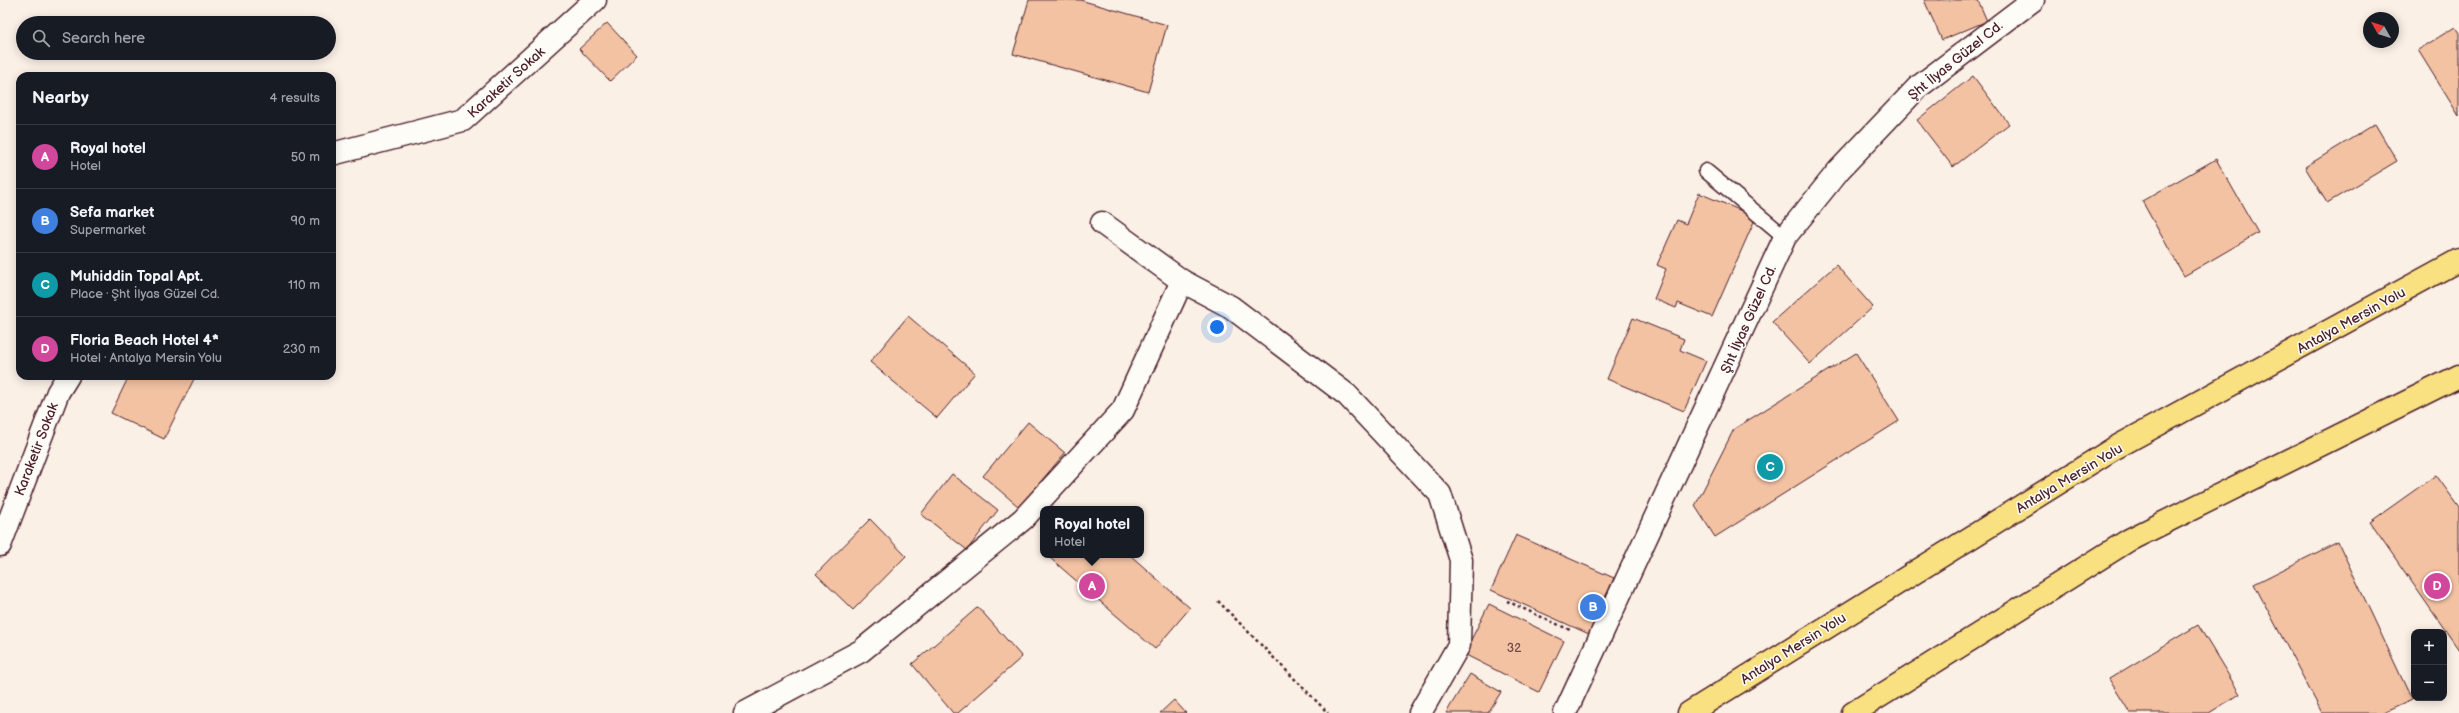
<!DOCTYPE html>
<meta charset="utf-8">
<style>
:root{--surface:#171b24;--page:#242831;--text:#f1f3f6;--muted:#9ea1a6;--line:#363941;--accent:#b45309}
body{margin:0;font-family:"Balsamiq Sans",sans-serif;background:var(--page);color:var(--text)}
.controls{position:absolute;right:12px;bottom:12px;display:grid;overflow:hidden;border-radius:8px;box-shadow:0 2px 10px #0003}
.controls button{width:36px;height:36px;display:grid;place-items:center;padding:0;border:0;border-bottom:1px solid var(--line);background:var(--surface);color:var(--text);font:20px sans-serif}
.compass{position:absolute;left:2363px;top:12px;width:36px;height:36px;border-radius:50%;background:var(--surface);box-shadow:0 2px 10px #0003;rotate:309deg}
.you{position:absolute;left:1217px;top:327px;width:14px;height:14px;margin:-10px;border:3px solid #fff;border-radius:50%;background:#1a73e8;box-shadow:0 0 0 6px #1a73e833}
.badge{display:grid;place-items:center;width:26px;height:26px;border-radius:50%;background:var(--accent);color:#fff;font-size:13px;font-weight:700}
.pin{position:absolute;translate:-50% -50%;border:2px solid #fff;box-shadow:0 1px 4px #0006}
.popup{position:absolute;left:1040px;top:506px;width:104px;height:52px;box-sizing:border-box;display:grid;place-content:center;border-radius:8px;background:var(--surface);filter:drop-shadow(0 1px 3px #0005);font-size:13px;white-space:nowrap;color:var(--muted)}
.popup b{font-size:15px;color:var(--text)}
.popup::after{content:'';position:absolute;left:50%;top:100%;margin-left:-8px;border:8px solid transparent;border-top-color:var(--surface)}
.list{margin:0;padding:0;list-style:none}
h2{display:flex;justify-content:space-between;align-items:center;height:52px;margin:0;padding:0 16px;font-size:17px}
h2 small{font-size:13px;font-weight:400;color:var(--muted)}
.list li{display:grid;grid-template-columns:26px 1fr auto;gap:12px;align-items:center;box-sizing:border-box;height:64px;padding:0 16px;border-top:1px solid var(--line)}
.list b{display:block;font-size:15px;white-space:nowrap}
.list p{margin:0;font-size:13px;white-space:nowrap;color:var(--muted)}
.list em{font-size:13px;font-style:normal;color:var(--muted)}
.icon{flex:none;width:22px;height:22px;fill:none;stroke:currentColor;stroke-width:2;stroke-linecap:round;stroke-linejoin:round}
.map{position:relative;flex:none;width:2459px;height:713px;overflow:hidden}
.search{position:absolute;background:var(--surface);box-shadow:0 2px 10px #0003;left:16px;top:16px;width:320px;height:44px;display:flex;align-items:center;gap:10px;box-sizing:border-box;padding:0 14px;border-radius:22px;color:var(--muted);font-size:15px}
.panel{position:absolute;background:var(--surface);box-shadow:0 2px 10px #0003;left:16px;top:72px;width:320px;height:308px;border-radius:12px}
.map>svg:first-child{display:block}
.building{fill:#f3c2a3;stroke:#4a1f2b}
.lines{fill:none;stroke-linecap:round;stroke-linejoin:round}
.service-casing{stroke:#4a1f2b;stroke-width:17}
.minor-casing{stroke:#4a1f2b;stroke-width:25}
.trunk-casing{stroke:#4a1f2b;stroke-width:25}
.path{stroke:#4a1f2b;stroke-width:2.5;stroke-dasharray:3 3;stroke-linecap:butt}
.service{stroke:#fdfcf7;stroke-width:14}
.minor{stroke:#fdfcf7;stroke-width:22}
.trunk{stroke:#f9e181;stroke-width:22}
.labels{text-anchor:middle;stroke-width:3;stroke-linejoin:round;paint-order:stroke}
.number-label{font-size:12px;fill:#744849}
.street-label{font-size:14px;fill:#4a1f2b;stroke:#fdfcf7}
</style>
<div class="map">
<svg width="2459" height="713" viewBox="0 0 2459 713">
<rect width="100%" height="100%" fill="#fbf0e6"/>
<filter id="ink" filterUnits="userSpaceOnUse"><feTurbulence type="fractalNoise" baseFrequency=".025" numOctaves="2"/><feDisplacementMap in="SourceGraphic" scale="8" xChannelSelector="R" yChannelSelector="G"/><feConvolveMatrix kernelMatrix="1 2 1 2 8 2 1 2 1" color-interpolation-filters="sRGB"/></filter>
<g filter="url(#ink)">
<!-- building -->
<g class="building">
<path d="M1029,0H1080L1167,25L1148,92L1013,54Z"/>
<path d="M1924,0H1978L1987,21L1942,40Z"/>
<path d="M607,23L637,55L610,81L579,49Z"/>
<path d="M2455,27L2459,33V116L2418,50Z"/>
<path d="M1973,76L2009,124L1953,167L1917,120Z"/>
<path d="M2375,124L2397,161L2327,203L2305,167Z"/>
<path d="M2216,159L2258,233L2184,276L2142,201Z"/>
<path d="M1699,193L1756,217L1712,317L1678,303L1676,308L1654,299L1666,269L1657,265L1677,220L1686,224Z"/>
<path d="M1836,265L1873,307L1810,364L1772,322Z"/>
<path d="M908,316L975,373L937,418L870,362Z"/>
<path d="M1633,318L1684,339L1680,350L1706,361L1684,411L1607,379Z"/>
<path d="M1856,353L1899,421L1715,537L1695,506L1734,429Z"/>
<path d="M129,376H187L194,379L164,439L111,413Z"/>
<path d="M1028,422L1065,453L1019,507L983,476Z"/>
<path d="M952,474L998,510L967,550L921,514Z"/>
<path d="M2436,475L2459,507V650L2370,522Z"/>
<path d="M870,519L906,556L853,610L816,574Z"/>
<path d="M1516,535L1614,578L1589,634L1491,590Z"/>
<path d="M2338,542L2412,700L2383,713H2322L2254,584Z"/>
<path d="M1053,555H1130L1190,608L1155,649L1050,558Z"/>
<path d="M1489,604L1564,641L1539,692L1464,654Z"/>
<path d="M978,607L1022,657L958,713H953L912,664Z"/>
<path d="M2198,625L2240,694L2209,713H2130L2109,679Z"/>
<path d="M1470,674L1501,692L1488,713H1446Z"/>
<path d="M1174,700L1186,713H1160Z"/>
</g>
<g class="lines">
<defs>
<path id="service" d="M1706,171L1785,237"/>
<g id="minor">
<path d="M332,154L463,120L595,0"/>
<path d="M1102,223L1182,281L1231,307L1347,395L1440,494L1461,560L1459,645L1420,713"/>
<path d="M0,545L58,392L68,376"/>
<path d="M745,713L861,651L1023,519L1123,410L1182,281"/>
<path d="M1565,713L1785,237L1839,170L1917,88L2033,0"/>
</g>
<g id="trunk">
<path d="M1689,713L2113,449L2459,260"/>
<path d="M1853,713L2129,540L2459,376"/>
</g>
</defs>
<!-- service casing -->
<use href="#service" class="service-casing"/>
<!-- minor casing -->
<use href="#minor" class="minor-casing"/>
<!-- trunk casing -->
<use href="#trunk" class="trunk-casing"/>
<!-- path -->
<g class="path">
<path d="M1218,601L1328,713"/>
<path d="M1507,601L1570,630"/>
</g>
<!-- service -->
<use href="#service" class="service"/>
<!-- minor -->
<use href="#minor" class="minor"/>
<!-- trunk -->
<use href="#trunk" class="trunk"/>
</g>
</g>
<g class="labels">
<!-- number labels -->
<g class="number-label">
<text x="1514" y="652">32</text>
</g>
<!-- street labels -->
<g class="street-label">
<text transform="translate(1955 60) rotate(-39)" y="5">Şht İlyas Güzel Cd.</text>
<text transform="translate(506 82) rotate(-42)" y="5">Karaketir Sokak</text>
<text transform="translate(1748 319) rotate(-66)" y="5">Şht İlyas Güzel Cd.</text>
<text transform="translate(2351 320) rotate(-29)" y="5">Antalya Mersin Yolu</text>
<text transform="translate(36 449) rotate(-69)" y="5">Karaketir Sokak</text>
<text transform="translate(2069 478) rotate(-31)" y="5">Antalya Mersin Yolu</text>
<text transform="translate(1793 648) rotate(-32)" y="5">Antalya Mersin Yolu</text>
</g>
</g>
</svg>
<div class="controls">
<button>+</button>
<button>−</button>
</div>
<svg class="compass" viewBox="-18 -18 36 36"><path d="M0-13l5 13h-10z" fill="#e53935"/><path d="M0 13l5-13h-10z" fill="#9ea1a6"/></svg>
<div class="you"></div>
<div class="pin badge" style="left:1092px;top:586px;background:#d1479c">A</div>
<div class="popup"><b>Royal hotel</b>Hotel</div>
<div class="pin badge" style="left:1593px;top:607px;background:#3f7fe0">B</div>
<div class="pin badge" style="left:1770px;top:467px;background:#0f9aa8">C</div>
<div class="pin badge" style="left:2437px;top:586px;background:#d1479c">D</div>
<div class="search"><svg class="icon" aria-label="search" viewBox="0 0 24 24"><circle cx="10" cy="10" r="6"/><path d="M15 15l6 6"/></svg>Search here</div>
<section class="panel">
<h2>Nearby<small>4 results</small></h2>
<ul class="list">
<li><span class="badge" style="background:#d1479c">A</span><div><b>Royal hotel</b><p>Hotel</p></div><em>50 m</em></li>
<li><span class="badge" style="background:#3f7fe0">B</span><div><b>Sefa market</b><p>Supermarket</p></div><em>90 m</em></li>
<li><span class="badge" style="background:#0f9aa8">C</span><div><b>Muhiddin Topal Apt.</b><p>Place · Şht İlyas Güzel Cd.</p></div><em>110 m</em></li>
<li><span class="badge" style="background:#d1479c">D</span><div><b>Floria Beach Hotel 4*</b><p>Hotel · Antalya Mersin Yolu</p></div><em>230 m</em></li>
</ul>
</section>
</div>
